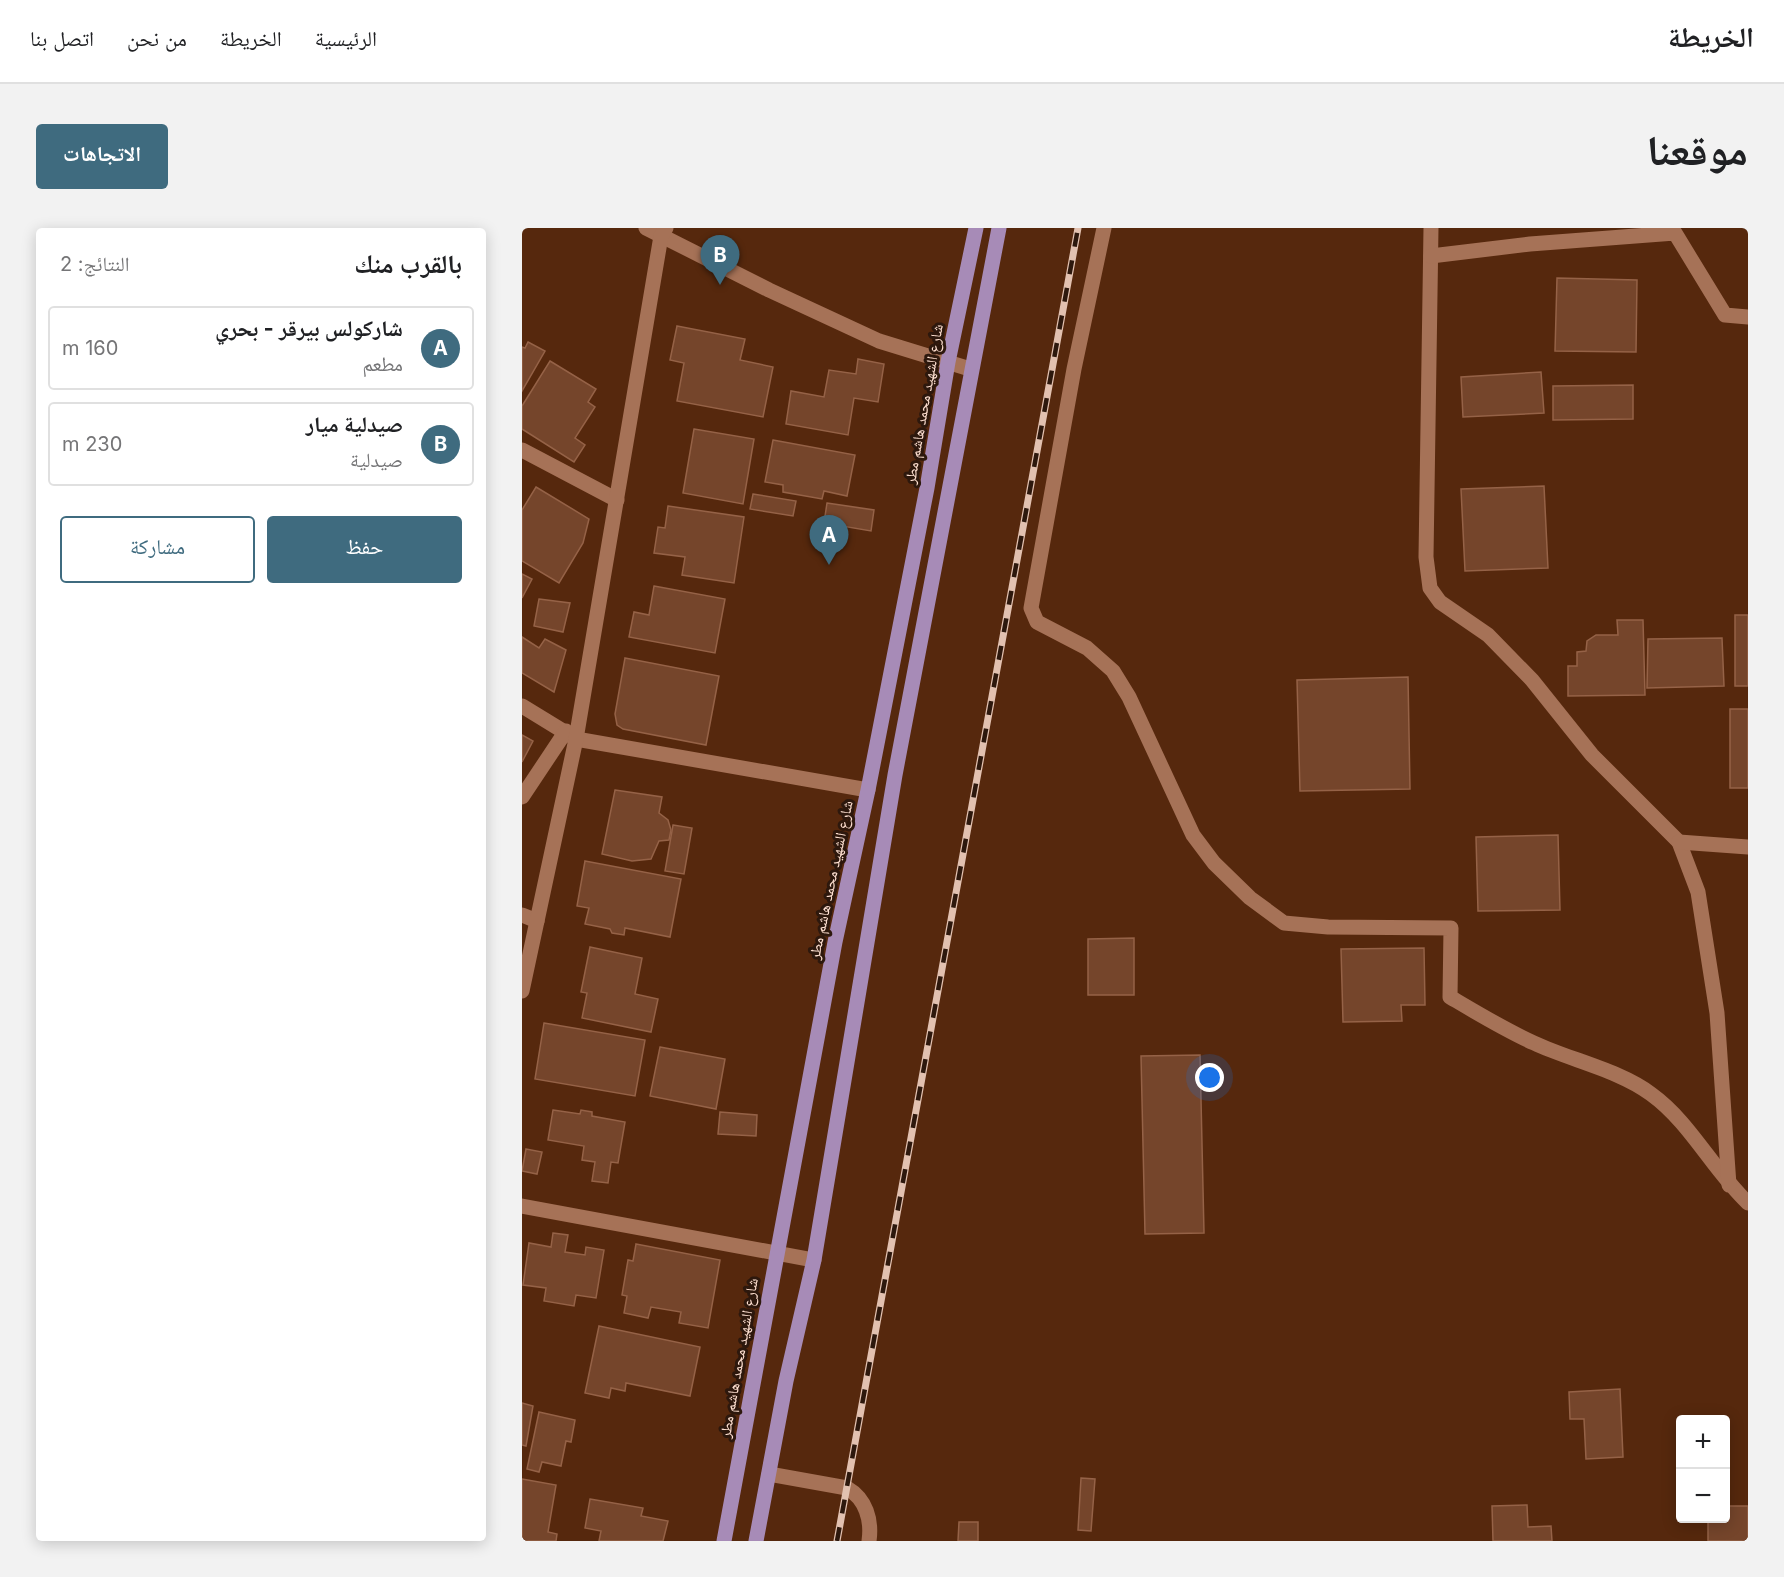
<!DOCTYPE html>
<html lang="ar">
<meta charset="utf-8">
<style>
:root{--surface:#fff;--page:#f2f2f2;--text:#202124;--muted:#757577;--line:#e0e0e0;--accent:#3f6b7f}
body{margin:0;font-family:Inter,"Noto Naskh Arabic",sans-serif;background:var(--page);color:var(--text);direction:rtl}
.controls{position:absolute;right:18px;bottom:18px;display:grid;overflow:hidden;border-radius:6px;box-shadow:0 3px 15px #0003}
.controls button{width:54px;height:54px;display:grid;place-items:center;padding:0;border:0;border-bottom:2px solid var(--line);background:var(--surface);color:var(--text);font:30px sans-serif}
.you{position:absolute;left:688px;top:850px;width:21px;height:21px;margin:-15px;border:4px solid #fff;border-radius:50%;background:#1a73e8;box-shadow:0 0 0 9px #1a73e833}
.badge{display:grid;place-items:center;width:39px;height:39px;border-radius:50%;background:var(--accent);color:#fff;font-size:20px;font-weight:700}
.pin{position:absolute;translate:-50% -50px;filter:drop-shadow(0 2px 3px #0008)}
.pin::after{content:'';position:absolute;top:32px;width:21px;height:18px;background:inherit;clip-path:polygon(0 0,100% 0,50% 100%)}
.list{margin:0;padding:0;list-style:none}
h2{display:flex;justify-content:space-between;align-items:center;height:78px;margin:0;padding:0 24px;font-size:26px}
h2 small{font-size:20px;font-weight:400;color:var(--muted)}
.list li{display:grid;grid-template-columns:39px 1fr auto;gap:18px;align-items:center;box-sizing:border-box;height:84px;margin:0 12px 12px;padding:0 12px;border:2px solid var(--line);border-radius:6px}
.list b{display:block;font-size:22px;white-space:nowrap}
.list p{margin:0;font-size:20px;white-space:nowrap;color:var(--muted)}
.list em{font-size:20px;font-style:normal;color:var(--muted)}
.actions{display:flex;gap:12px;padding:18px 24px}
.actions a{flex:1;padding:14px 0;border:2px solid var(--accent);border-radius:6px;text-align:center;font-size:21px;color:var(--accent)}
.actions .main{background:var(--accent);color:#fff}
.map{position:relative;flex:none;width:1226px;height:1313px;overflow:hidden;direction:ltr;border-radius:6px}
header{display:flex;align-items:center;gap:36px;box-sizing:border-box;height:84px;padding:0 30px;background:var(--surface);border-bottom:2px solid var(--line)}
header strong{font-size:28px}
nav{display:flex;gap:33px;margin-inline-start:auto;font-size:21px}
.intro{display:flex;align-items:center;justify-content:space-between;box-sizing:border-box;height:144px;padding:0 36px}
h1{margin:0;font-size:42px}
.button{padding:15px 27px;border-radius:6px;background:var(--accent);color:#fff;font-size:21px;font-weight:700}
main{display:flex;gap:36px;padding:0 36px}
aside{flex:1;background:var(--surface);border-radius:6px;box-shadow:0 3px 15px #0003}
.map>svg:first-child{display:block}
.building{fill:#75452b;stroke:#956247;stroke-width:1.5}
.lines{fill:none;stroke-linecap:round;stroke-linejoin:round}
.street{stroke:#a67257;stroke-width:15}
.primary{stroke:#a78bb7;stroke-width:15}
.rail-casing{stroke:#e2c1b0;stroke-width:7}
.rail{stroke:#2d180d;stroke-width:4.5;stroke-dasharray:14;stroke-linecap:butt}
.labels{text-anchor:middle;stroke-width:6;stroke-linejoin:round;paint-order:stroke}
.street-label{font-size:15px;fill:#ffe1d2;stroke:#2d180d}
</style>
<header>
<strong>الخريطة</strong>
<nav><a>الرئيسية</a><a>الخريطة</a><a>من نحن</a><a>اتصل بنا</a></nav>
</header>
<div class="intro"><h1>موقعنا</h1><a class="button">الاتجاهات</a></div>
<main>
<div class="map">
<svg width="1226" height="1313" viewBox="0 0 1226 1313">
<rect width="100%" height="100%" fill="#56280d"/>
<!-- building -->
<g class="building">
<path d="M1035,50L1115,52L1114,124L1033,123Z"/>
<path d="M155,98L223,111L218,132L251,139L241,189L155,173L162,135L148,132Z"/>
<path d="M6,114L23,123L0,163V119L3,120Z"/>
<path d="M336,131L362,136L356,174L332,170L326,207L264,196L269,163L302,169L307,142L334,146Z"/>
<path d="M28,133L74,161L66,174L73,179L53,210L63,217L52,234L0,201V178Z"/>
<path d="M1019,144L1022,185L941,189L939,149Z"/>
<path d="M1111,157V191L1031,192V158Z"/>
<path d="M172,201L232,211L221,276L161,265Z"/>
<path d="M251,212L333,227L325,268L302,263L300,271L261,264V257L243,254Z"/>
<path d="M1022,258L1026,340L943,343L939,261Z"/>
<path d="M14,259L67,291L61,315L37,355L0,333V282Z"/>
<path d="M231,266L274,273L271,288L228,281Z"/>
<path d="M305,275L352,282L349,303L302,295Z"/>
<path d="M146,278L222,289L212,355L160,347L163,329L132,325L136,299L143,300Z"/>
<path d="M0,346L10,351L0,370Z"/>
<path d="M132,358L203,371L193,425L107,409L112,384L127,387Z"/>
<path d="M17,371L48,375L41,404L12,398Z"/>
<rect x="1213" y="387" width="13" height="71"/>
<path d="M1095,392H1121L1123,467L1046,468V438H1055V424L1064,423L1065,413L1074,407H1096Z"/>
<path d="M0,409L17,420L23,411L44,422L32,464L0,445Z"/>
<path d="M1200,410L1202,458L1125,460L1126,411Z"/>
<path d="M103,430L197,448L184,517L101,501L95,497L93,486Z"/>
<path d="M886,449L888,561L778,563L775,452Z"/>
<rect x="1208" y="481" width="18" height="79"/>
<path d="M0,507L11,513L0,534Z"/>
<path d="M93,562L140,569L137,585L146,592L149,602L147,612L137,613L129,631L110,633L80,626Z"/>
<path d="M151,597L170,600L162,646L143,643Z"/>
<path d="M1036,607L1038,682L956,683L954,609Z"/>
<path d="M63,633L159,651L148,709L103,700L102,707L90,705L88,701L63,696L67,680L55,678Z"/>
<path d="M612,710V767H566V711Z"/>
<path d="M68,719L120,730L113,766L136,771L129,804L60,790L65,765L59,764Z"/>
<path d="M902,720L903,777H879L880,793L821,794L819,721Z"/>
<path d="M22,795L123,812L113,868L13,851Z"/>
<path d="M138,819L203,831L194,881L128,868Z"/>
<path d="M678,827L682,1005L623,1006L619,828Z"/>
<path d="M31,882L58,886L59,882L70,884V888L103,894L96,935L89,934L86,955L70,953L73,934L60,932L62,918L26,912Z"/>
<path d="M198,884L235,887L234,908L196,906Z"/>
<path d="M4,921L20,924L15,946L0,943Z"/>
<path d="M31,1005L46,1007L43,1024L63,1027L64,1019L82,1022L74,1070L54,1067L52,1078L22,1073L24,1060L1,1057L7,1015L29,1019Z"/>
<path d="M114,1016L198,1032L186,1100L157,1095L159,1084L129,1079L126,1090L102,1085L105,1068L100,1067L106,1032L111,1033Z"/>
<path d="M77,1098L178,1119L168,1168L104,1155L103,1163L89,1160L87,1170L63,1165Z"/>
<path d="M1098,1161L1101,1229L1064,1231L1062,1191H1048L1047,1164Z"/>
<path d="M0,1175L11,1178L4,1218L0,1217Z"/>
<path d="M17,1184L53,1192L49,1214L44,1213L39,1238L20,1234L17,1244L5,1241Z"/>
<path d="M559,1250L573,1251L569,1303L556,1302Z"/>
<path d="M0,1251L34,1257L26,1304L35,1306L34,1313H0Z"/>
<path d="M68,1271L121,1280L119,1288L146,1293L141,1313H77L79,1303L63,1300Z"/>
<path d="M1005,1277L1006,1299L1029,1298L1030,1313H971L970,1278Z"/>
<path d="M1204,1278H1226V1313H1186V1290H1204Z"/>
<path d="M437,1294H456V1313H436Z"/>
</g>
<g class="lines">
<!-- street -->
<g class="street">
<path d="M124,0L247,62L357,113L448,141"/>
<path d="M582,0L552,141L509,380L515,394L565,420L591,443L607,469L671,607L692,635L728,670L762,695L806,699L929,700L928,769C955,785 983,802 1012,815C1048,832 1097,842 1129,866C1168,894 1191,942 1226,975"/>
<path d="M909,0L904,329L908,360L918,374L966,407L1010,452L1070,527L1157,614L1176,664L1195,785L1207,957"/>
<path d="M909,28L1008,16L1153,5L1203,87L1226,89"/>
<path d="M0,222L95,272"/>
<path d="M0,478L54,511L346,562"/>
<path d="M0,569L44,503"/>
<path d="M1157,614L1226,619"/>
<path d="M0,687L15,693"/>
<path d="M0,763L54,511L139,8L144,0"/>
<path d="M0,978L292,1032"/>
<path d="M247,1246L325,1260C344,1271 350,1292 347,1313"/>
</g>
<!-- primary -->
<g class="primary">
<path d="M202,1313L313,714L346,562L405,260L426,134L454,0"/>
<path d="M234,1313L264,1153L292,1032L373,547L477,0"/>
</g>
<defs>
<path id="rail" d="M315,1313L556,0"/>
</defs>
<!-- rail casing -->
<use href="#rail" class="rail-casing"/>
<!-- rail -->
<use href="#rail" class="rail"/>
</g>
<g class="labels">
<!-- street labels -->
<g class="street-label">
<text transform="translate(402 176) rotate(-80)" y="5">شارع الشهيد محمد هاشم مطر</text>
<text transform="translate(309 652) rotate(-78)" y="5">شارع الشهيد محمد هاشم مطر</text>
<text transform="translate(217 1130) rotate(-80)" y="5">شارع الشهيد محمد هاشم مطر</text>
</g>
</g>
</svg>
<div class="controls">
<button>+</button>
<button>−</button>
</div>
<div class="you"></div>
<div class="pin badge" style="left:307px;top:337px">A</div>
<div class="pin badge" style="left:198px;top:57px">B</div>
</div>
<aside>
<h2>بالقرب منك<small>النتائج: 2</small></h2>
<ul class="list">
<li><span class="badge">A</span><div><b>شاركولس بيرقر - بحري</b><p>مطعم</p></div><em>160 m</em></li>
<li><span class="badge">B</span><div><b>صيدلية ميار</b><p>صيدلية</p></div><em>230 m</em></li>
</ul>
<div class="actions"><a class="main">حفظ</a><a>مشاركة</a></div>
</aside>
</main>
